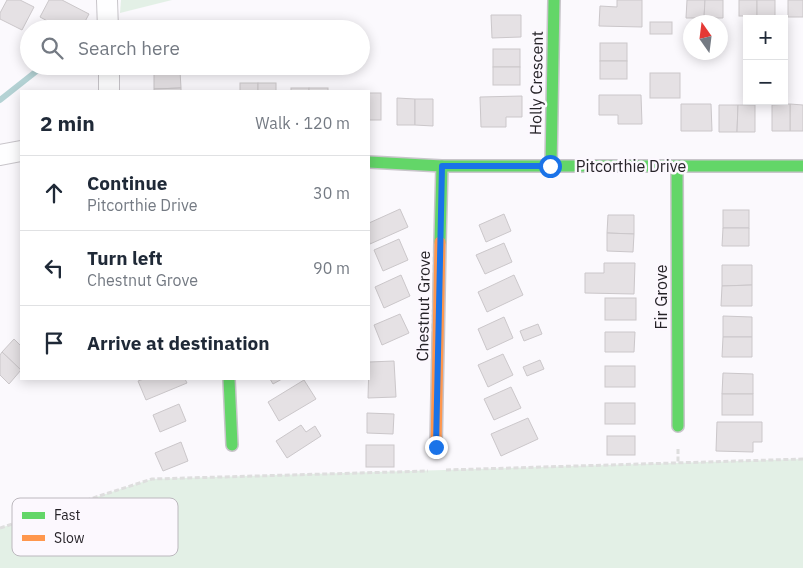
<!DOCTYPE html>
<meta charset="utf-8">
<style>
:root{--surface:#fff;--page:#f6f6f7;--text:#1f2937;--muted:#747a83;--line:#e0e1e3}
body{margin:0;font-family:"IBM Plex Sans",sans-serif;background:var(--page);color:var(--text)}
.controls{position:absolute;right:15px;top:15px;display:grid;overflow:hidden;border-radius:0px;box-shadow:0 2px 12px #0003}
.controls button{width:45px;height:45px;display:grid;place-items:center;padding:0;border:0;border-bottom:1px solid var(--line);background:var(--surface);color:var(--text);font:25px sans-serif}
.compass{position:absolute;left:683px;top:15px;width:45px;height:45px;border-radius:50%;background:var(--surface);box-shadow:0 2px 12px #0003;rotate:346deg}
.stop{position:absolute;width:15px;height:15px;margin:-11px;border:4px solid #1a73e8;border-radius:50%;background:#fff}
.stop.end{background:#1a73e8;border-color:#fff;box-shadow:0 1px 5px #0008}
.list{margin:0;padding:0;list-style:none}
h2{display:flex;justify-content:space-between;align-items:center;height:65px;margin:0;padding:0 20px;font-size:21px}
h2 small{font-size:16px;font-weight:400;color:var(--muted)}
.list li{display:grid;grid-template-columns:32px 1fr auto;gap:15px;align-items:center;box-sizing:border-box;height:75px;padding:0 20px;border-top:1px solid var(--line)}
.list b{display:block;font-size:19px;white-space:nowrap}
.list p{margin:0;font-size:16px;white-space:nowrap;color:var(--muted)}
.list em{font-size:16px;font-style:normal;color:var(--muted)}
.icon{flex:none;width:28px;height:28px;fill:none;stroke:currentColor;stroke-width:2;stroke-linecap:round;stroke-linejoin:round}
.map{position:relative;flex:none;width:803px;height:568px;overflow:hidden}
.search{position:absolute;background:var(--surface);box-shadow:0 2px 12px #0003;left:20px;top:20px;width:350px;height:55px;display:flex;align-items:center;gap:12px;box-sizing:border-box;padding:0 18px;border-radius:28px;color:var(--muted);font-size:19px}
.panel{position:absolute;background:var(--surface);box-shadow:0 2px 12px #0003;left:20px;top:90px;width:350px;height:290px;border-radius:0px}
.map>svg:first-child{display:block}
.green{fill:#e3f0e6}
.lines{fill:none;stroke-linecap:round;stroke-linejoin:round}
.stream{stroke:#b4d2d4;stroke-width:6}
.building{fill:#e5e1e4;stroke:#cbc7ca}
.street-casing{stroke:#c8c5ca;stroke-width:22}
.fast-casing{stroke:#c8c5ca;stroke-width:14}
.slow-casing{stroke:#c8c5ca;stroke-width:14}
.path{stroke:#dedede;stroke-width:3;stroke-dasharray:5 2.5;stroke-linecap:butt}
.street{stroke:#fefeff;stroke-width:20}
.fast{stroke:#63d668;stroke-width:11}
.slow{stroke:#ff974d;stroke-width:11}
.route{stroke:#1a73e8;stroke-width:6}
.labels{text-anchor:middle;stroke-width:5;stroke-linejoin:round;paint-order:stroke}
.street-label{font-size:16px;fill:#262328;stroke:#fcf8fe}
.key{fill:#fcf8fe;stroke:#bcb8be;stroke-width:1}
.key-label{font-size:14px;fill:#262328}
</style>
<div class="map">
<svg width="803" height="568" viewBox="0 0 803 568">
<rect width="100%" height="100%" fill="#fbf9fd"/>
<!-- green -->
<g class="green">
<path d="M121,0H172L120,13Z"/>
<path d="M803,459V568H0V528L152,479Z"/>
</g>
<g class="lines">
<!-- stream -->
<path class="stream" d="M0,100L43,66"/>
</g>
<!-- building -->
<g class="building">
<path d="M7,0H20L34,7L22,30L0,19V13Z"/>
<path d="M49,0H62L89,14L81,29H62L40,17Z"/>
<path d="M617,0H642V27L599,26L600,6L617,7Z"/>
<path d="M687,0H705L704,18H686Z"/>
<path d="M705,0H723V18H704Z"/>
<rect x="739" y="0" width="18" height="16"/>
<rect x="757" y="0" width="18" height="16"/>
<rect x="788" y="0" width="15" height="17"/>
<path d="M491,15H521V37L492,38Z"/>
<rect x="650" y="22" width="22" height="12"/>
<rect x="600" y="43" width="27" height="18"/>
<rect x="493" y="49" width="27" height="18"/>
<rect x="600" y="61" width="27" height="18"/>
<rect x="493" y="67" width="27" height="18"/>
<path d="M154,71H180L181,88L154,89Z"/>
<rect x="650" y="73" width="30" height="25"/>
<rect x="240" y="83" width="18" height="8"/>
<rect x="258" y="83" width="18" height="8"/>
<path d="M181,88V91H154V89Z"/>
<rect x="291" y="88" width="18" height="3"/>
<rect x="309" y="88" width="19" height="3"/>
<rect x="369" y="93" width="12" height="27"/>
<path d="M599,95H641L642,124H618V115H599Z"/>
<path d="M522,96V117H506V127H481L480,97Z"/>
<path d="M397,98L415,99V125H397Z"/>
<path d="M415,99H433V126L415,125Z"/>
<path d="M681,104H711L712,131H681Z"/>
<path d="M790,104L803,105V131H790Z"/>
<path d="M790,104V131H772V105Z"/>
<path d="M719,105H738L737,132H719Z"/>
<path d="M738,105H755V132H737Z"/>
<path d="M400,209L408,227L370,244L369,240V223Z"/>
<rect x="723" y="210" width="26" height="18"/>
<path d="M504,214L511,231L486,242L479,225Z"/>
<path d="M608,215H634V234L607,233Z"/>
<path d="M723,228H749V246H722Z"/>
<path d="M607,233L634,234L633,252L607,251Z"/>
<path d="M399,239L408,260L383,271L374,250Z"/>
<path d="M504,243L512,262L485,274L476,255Z"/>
<path d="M604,263H635L634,294L585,293V273H604Z"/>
<path d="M722,265H752V285L722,286Z"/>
<path d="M401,275L410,296L384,308L375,287Z"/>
<path d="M514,275L523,295L487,312L478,292Z"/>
<path d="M752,285V306H721L722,286Z"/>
<rect x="605" y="298" width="31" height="22"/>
<path d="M400,314L409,333L382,345L374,325Z"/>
<path d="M723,316L752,317V337H723Z"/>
<path d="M504,317L513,338L487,350L478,329Z"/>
<path d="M538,324L542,334L524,341L520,331Z"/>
<path d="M605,332H635L634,352H605Z"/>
<path d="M723,337H752V357H722Z"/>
<path d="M14,339L21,346V370L2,352Z"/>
<path d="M2,352L21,370L9,384L0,375V355Z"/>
<path d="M503,354L513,375L488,387L478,365Z"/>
<path d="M540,360L544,369L527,376L523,367Z"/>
<path d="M394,361L396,397L368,398L369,362Z"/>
<rect x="605" y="366" width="30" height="21"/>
<path d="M723,373L753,374V394H722Z"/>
<path d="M144,379H185L187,383L146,400L138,381Z"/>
<path d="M270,379H282L273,384Z"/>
<path d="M304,380L316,399L279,421L268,402Z"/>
<path d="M511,387L521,408L494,420L484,399Z"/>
<rect x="722" y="394" width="31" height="21"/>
<rect x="605" y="403" width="30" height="21"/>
<path d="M179,404L186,421L160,432L153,415Z"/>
<path d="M367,413L394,414L393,434L367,433Z"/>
<path d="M528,418L538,439L501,456L491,434Z"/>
<path d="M717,422H762V442H753V452L716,451Z"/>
<path d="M301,425L306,432L315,426L321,436L287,458L276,441Z"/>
<rect x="607" y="436" width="28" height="19"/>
<path d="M181,442L188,461L163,471L155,453Z"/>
<rect x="366" y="445" width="28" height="22"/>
</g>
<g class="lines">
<defs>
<g id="street">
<path d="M107,0L108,29"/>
<path d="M109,66V91"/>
<path d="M0,155L21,151"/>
</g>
<g id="fast">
<path d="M369,162L442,166H803"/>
<path d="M551,166L554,0"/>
<path d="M677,166L678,426"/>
<path d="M440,242L442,166"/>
<path d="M229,379L232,445"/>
</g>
<path id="slow" d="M436,447L440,242"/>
</defs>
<!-- street casing -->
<use href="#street" class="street-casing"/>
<!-- fast casing -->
<use href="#fast" class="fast-casing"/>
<!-- slow casing -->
<use href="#slow" class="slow-casing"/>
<!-- path -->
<g class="path">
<path d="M678,449V463"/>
<path d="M446,470L803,459"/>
<path d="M0,528L152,479L428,471"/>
</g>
<!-- street -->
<use href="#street" class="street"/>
<!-- fast -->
<use href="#fast" class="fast"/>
<!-- slow -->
<use href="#slow" class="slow"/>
</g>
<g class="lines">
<!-- route -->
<path class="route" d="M436,447L442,166H550"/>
</g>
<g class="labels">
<!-- street labels -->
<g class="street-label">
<text transform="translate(536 83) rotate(-89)" y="6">Holly Crescent</text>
<text x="631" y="172">Pitcorthie Drive</text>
<text transform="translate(661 297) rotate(-90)" y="6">Fir Grove</text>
<text transform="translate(423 306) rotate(-89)" y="6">Chestnut Grove</text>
</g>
</g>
<!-- legend -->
<rect x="12" y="498" width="166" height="58" rx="8" class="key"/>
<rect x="22" y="512" width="23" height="7" fill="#63d668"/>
<rect x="22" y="535" width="23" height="6" fill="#ff974d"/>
<g class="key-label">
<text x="54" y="520">Fast</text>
<text x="54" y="543">Slow</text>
</g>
</svg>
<div class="controls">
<button>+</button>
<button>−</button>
</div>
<svg class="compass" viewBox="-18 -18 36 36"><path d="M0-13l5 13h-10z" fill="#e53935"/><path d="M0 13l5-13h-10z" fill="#747a83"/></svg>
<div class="stop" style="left:550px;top:166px"></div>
<div class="stop end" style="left:436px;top:447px"></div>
<div class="search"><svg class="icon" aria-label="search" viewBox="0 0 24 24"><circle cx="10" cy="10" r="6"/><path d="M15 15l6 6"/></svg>Search here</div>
<section class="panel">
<h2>2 min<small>Walk · 120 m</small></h2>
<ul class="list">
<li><svg class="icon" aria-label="ahead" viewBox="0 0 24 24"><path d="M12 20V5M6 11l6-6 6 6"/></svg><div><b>Continue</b><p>Pitcorthie Drive</p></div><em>30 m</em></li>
<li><svg class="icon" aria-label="left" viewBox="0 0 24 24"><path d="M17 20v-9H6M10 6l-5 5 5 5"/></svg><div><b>Turn left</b><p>Chestnut Grove</p></div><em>90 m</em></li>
<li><svg class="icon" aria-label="arrive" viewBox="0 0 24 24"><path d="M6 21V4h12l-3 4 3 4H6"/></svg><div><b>Arrive at destination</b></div></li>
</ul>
</section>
</div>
